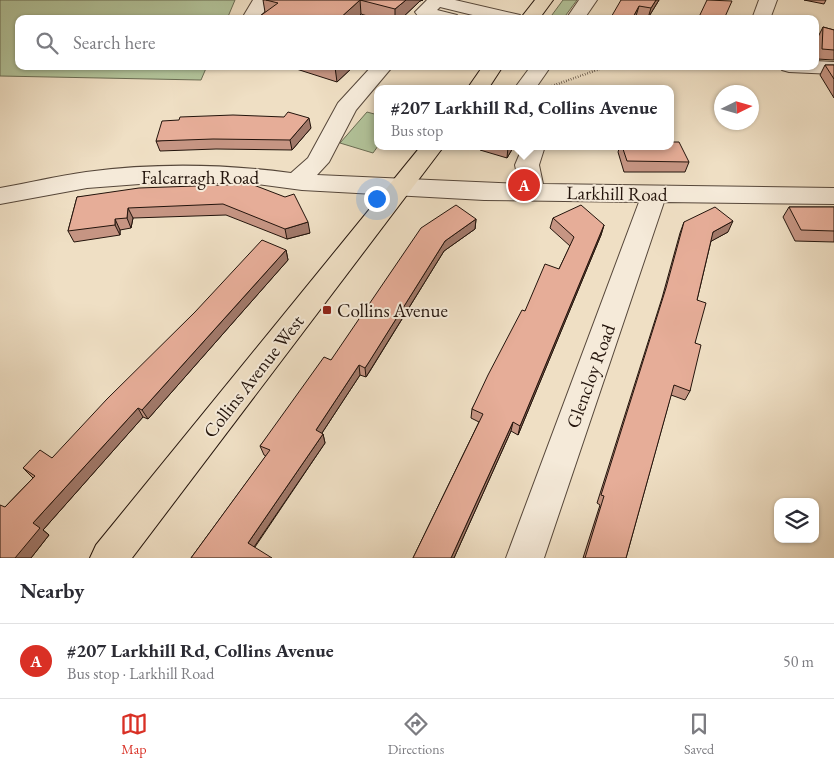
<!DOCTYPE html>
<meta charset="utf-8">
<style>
:root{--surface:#fff;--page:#f2f2f3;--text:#2b2b33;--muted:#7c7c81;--line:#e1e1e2;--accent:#d93025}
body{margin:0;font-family:"EB Garamond",serif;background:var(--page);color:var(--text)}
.controls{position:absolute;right:15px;bottom:15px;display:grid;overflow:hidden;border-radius:10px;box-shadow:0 1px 4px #0004}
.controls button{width:45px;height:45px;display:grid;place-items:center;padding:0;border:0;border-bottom:1px solid var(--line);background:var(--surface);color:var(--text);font:25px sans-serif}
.compass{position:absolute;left:714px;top:85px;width:45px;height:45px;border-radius:50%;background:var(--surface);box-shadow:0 1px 4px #0004;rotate:85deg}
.you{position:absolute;left:376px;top:198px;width:18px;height:18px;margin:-12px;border:4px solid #fff;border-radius:50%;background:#1a73e8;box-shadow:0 0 0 8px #1a73e833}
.badge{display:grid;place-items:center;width:32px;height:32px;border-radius:50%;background:var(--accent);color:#fff;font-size:16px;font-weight:700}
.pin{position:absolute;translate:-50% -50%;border:2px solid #fff;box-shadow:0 1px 5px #0006}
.popup{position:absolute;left:374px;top:85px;width:300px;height:65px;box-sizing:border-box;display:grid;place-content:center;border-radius:10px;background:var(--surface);filter:drop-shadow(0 1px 4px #0005);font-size:16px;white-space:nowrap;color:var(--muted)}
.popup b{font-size:19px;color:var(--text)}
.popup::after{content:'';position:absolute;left:50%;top:100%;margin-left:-10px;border:10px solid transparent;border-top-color:var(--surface)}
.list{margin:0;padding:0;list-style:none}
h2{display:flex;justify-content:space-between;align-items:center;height:65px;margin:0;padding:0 20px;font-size:21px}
h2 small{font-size:16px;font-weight:400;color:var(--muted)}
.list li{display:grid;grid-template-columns:32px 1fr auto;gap:15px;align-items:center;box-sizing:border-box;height:75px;padding:0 20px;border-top:1px solid var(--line)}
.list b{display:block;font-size:19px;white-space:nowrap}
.list p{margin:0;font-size:16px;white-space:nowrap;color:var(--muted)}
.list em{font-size:16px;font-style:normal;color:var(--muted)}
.icon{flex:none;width:28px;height:28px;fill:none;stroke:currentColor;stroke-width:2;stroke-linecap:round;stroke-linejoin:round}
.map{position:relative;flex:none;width:834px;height:558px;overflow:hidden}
.search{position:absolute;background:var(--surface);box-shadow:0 1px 4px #0004;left:15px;right:15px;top:15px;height:55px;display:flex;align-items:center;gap:12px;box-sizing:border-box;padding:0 18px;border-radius:10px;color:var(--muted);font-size:19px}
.sheet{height:140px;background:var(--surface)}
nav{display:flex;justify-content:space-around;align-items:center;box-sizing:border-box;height:70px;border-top:1px solid var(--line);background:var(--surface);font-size:14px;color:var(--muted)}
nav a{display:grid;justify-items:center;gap:2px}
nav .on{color:var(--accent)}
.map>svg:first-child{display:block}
.green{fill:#b2c39a;stroke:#6a6c53}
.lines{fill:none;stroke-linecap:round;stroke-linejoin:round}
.minor-casing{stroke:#56473a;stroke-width:2}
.major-casing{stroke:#23140c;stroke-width:2}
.path{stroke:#23140c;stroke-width:2.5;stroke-dasharray:0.5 2;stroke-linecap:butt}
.minor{fill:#f5ead9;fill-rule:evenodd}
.major{fill:#efdfc4;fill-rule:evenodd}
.wall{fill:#c69583;stroke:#23140c}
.shaded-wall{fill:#a1796a;stroke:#23140c}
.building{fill:#e6ad98;stroke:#23140c}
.poi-dot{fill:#8f2418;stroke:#f5ead9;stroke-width:2}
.labels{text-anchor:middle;stroke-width:4;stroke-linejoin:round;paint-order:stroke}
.street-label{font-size:19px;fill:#23140c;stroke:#f5ead9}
.poi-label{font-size:19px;fill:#23140c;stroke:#f5ead9;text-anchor:start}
</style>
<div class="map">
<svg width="834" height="558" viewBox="0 0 834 558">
<rect width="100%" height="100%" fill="#efdfc4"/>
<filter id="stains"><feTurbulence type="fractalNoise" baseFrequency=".004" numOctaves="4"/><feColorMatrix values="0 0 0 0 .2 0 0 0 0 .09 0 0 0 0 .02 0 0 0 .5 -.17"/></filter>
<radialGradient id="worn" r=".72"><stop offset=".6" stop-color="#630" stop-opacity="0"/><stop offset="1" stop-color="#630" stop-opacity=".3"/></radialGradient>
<!-- green -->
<g class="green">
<path d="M0,0H235L227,19H19V66H207L201,80L0,76Z"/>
<path d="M563,0H577L563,19H549Z"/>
<path d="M367,112L378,115V146L373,153L340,143Z"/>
</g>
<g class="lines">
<defs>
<g id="minor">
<path d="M253,0H272L262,15L265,19H247L244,15Z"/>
<path d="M427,0H455L520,15L523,19H489L440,7L437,10L457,15L460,19H429L418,16L415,12Z"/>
<path d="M579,0H597L584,19H566Z"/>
<path d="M759,0H777L770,19H752Z"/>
<path d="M815,61L834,62V74L789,72L782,70L779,66H815Z"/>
<path d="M372,66H393L356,110L329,162L317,175L519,184L515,165L523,146H545L539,165L543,184L834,188V204L664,202L544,558H506L639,202L484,200L302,190L257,184L166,182L87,188L0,204V188C29,183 57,176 86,172C153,163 224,164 291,173L308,158L338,103Z"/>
<path d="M531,66H551L535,89H514Z"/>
</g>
<g id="major">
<path d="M535,0H553L539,19H520Z"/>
<path d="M483,66H503L488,89H467Z"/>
<path d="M421,146H444L132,558H90L96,545Z"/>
</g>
</defs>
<!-- minor casing -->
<use href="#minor" class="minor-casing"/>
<!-- major casing -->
<use href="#major" class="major-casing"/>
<!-- path -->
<path class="path" d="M552,86L608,66"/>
<!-- minor -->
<use href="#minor" class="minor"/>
<!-- major -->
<use href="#major" class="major"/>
</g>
<!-- wall -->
<g class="wall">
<path d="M263,0H423L420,1L401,19H377L361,14L356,19H256L265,12Z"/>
<path d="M621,0H659L648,18L636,16Z"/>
<path d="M804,0H826L824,4Z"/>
<path d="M823,27L834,30V60L817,59L818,37Z"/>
<path d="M825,65H834V98L820,75Z"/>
<path d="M287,66H354L337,82Z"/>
<path d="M311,128L292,150L216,149L160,151L156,141Z"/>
<path d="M480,146H514L507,158L480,150Z"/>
<path d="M620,146H670L689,162L685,172H624L618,152Z"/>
<path d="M251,184L310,233L287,239L226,215L133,218L131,228L120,230V235L74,242L68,231L77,197Z"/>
<path d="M789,207H834V242L795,241L783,217Z"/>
<path d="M553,218L604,225L601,235L518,435L511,431L454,558H413L479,422L471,418L472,409L525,311L559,269L570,246L550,228Z"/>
<path d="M476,219L475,229L444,251L370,371L366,377L360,375L322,433L323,434L325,443L255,547L191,558L266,456L264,455L260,446L331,360Z"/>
<path d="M684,222L728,232L711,241L697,300L695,343L690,391L685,400L671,395L626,558H583L600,505L597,503L662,298L680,233Z"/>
<path d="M286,250L288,260L148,419L143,417L43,530L49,535L31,558H0L5,507L33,478L23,468L52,458Z"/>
</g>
<!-- shaded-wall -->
<g class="shaded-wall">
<path d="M360,0L361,14L356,19H339Z"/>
<path d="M406,0H423L420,1L401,19H395V9Z"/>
<path d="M656,0H659L648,18L651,8Z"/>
<path d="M639,6L636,16L635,19H632Z"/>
<path d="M336,66H354L337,82L335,67Z"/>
<path d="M309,118L311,128L292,150L290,140Z"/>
<path d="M509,146H514L507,158L508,147Z"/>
<path d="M128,208L133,218L131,228L127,218Z"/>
<path d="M115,219L120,230V235L115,225Z"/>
<path d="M476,219L475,229L444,251L366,377L365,368L445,241Z"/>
<path d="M733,221L728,232L708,243L713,232Z"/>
<path d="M308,222L310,233L287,239L285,229Z"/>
<path d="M604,225L601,235L518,435L520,426Z"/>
<path d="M286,250L288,260L148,419L142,410Z"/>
<path d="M359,365L360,375L318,439L316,430Z"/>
<path d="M138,408L143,417L43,530L49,535L31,558H15L33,523Z"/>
<path d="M513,422L511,431L454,558H451Z"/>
<path d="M323,434L325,443L252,550L248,543Z"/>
</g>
<!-- building -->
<g class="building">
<path d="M266,0H406L395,9L360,0L339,19H256L278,3Z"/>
<path d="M621,0H656L651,8L639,6L632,19H610Z"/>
<path d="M707,0L732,1L724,19H698Z"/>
<path d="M823,27L834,30V50L822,49Z"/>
<path d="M825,65H834V79Z"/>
<path d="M288,112L309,118L290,140L213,139L156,141L162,121L179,120L180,117L233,115L284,117Z"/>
<path d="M670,142H679L689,162L627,161L622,146H670Z"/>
<path d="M251,184L285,197L294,194L308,222L285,229L223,204L128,208L127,218L115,219V225L68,231L77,197L139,188Z"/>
<path d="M456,205L476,219L445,241L369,362L365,368L359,365L316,430L323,434L248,543L272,558H191L270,450L260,446L324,357L331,360L421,228Z"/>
<path d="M581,205L604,225L520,426L513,422L451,558H413L483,414L472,409L488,375L522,310L525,311L545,264L559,269L574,237L553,218Z"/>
<path d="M715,207L733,221L713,232L697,300L706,303L695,343L701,345L690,391L674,385L626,558H585L604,496L601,495L666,288L684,222Z"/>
<path d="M789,207H834V231L801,230Z"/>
<path d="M262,240L286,250L142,410L138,408L33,523L40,528L15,558H0V505L5,507L35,476L23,468L40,450L52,458L107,399L195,312Z"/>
</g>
<!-- markers -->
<rect class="poi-dot" x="322" y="305" width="10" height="10" rx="2.5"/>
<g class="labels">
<!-- street labels -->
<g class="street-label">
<text x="200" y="184">Falcarragh Road</text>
<text transform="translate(617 193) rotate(1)" y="7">Larkhill Road</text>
<text transform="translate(253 376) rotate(-52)" y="7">Collins Avenue West</text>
<text transform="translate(590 376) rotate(-70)" y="7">Glencloy Road</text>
</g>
<!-- poi labels -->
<g class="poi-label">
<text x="337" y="317">Collins Avenue</text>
</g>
</g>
<rect width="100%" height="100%" filter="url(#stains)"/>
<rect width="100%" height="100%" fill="url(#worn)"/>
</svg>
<div class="controls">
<button><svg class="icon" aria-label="layers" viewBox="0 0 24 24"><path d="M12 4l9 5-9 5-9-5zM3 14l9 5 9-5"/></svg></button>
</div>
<svg class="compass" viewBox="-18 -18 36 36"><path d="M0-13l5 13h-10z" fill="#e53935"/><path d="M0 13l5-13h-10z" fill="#7c7c81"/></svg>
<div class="you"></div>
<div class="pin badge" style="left:524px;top:185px">A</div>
<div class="popup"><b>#207 Larkhill Rd, Collins Avenue</b>Bus stop</div>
<div class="search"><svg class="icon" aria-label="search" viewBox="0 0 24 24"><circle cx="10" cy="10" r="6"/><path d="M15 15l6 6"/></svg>Search here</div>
</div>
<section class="sheet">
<h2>Nearby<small></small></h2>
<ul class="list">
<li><span class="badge">A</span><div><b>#207 Larkhill Rd, Collins Avenue</b><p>Bus stop · Larkhill Road</p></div><em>50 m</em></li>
</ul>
</section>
<nav>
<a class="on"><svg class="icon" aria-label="map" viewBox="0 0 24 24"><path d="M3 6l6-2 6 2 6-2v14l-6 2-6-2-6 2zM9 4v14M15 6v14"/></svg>Map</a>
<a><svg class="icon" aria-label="directions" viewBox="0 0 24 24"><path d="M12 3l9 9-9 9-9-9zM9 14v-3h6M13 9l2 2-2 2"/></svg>Directions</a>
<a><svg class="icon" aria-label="saved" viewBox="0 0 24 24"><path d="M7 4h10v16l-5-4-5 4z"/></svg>Saved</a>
</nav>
